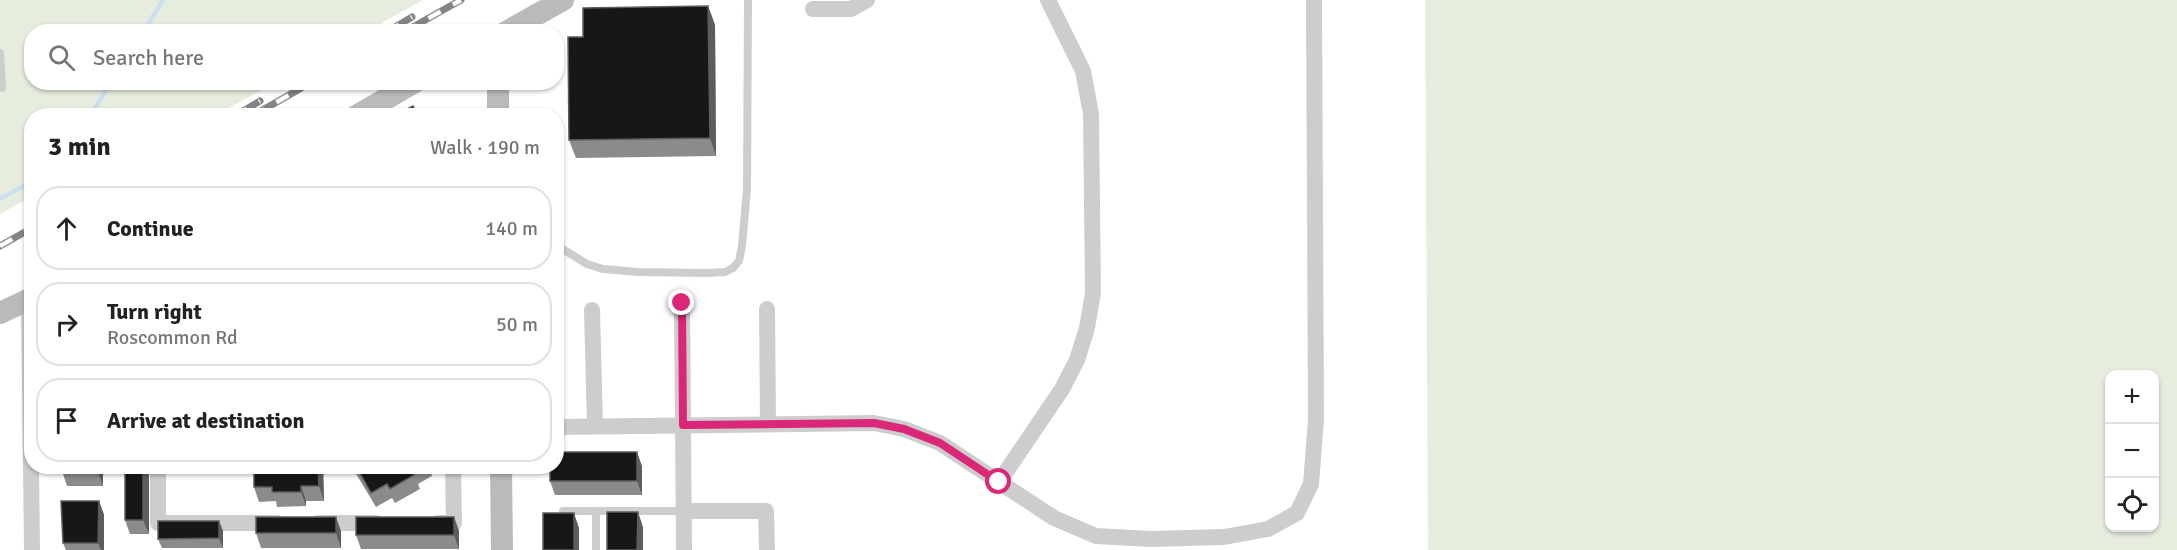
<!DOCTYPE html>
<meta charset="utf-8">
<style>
:root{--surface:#fff;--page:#f6f6f6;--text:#222;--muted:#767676;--line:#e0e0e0}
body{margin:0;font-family:Signika,sans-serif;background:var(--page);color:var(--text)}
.controls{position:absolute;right:18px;bottom:18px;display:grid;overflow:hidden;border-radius:12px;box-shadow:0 2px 4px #0004}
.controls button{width:54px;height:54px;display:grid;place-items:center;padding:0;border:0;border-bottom:2px solid var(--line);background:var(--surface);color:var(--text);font:30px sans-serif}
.stop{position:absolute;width:18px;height:18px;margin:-14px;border:4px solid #db2777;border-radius:50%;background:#fff}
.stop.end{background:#db2777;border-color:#fff;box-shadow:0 2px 6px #0008}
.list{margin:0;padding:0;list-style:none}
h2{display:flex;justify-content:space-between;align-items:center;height:78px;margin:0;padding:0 24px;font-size:26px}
h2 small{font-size:20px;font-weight:400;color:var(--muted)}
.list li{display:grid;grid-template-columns:39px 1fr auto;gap:18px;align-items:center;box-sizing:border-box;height:84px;margin:0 12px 12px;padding:0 12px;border:2px solid var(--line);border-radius:24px}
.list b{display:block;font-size:22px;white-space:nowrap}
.list p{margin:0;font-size:20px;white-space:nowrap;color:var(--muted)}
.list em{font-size:20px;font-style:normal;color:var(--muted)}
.icon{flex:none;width:33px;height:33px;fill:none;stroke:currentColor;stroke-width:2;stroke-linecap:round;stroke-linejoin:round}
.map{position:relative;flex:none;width:2177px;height:550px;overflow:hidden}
.search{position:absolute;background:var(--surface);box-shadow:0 2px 4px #0004;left:24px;top:24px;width:540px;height:66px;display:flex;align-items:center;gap:15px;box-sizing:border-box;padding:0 21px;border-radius:24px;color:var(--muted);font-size:22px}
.panel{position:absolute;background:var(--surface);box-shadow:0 2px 4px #0004;left:24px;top:108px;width:540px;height:366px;border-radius:24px}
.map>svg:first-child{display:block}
.green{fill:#e6ecde;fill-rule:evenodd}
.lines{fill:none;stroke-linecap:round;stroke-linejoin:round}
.stream{stroke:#cbe0eb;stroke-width:4.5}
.lane{stroke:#cdcdcd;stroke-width:8}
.street{stroke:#cdcdcd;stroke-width:16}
.secondary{stroke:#bababa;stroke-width:22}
.rail-casing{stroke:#858585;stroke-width:7}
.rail{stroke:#fff;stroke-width:4.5;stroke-dasharray:14;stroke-linecap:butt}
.wall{fill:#8b8b8b}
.shaded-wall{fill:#5d5d5d}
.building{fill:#171717;stroke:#5d5d5d;stroke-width:1.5}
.route{stroke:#db2777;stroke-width:8}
</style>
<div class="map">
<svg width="2177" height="550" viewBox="0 0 2177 550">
<rect width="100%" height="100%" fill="#fff"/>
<!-- green -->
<g class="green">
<path d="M0,0H423L367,31L32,32V82L275,83L215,115L32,116L31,197L0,214Z"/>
<path d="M1425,0H2177V550H1428ZM2110,374H2154V528H2110Z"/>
</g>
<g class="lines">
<!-- stream -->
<g class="stream">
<path d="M143,32L163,0"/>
<path d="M90,116L111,82"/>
<path d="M0,199L32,181"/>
</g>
<!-- lane -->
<g class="lane">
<path d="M0,53L2,88"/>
<path d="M556,245L587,264L603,269L638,272L707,273L725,272L733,268L739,261L742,246L747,189L748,0"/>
<path d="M563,511H684"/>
<path d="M596,511V550"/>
</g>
<!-- street -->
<g class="street">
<path d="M813,9H851L867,0"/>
<path d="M29,299L32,550"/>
<path d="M682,303L684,550"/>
<path d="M767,309L768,424"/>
<path d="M592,310L595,426"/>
<path d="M556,427L874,423L904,429L940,443L1054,518L1096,536L1151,539L1224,537L1268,529L1297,513L1311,484L1316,420L1314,0"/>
<path d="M158,466V523H277"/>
<path d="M999,482L1062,389L1077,360L1087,328L1093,293L1091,114L1083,71L1048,0"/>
<path d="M684,511H766L767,550"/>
<path d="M318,523H376"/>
<path d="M438,523H454L453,466"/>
</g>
<!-- secondary -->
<g class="secondary">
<path d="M506,32L563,0"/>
<path d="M498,82V116"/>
<path d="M356,116L415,82"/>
<path d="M0,313L32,298"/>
<path d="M501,466L502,550"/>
</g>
<defs>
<g id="rail">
<path d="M387,32L412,17"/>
<path d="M404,32L461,0"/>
<path d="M235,116L260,101"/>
<path d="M252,116L312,82"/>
<path d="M0,246L32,228"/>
</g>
</defs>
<!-- rail casing -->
<use href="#rail" class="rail-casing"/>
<!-- rail -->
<use href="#rail" class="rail"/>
</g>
<!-- wall -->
<g class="wall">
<path d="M708,6L715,25L716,156L576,158L569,140L583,37Z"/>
<path d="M103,466V486H67L62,471Z"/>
<path d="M125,466L149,534H130L125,520Z"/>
<path d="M254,466H323L324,501H306V506L277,507L276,501L259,502L254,487Z"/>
<path d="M354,466H429L432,476L418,484L420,489L395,503L392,498L376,507L355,472Z"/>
<path d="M642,466V495H555L550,481Z"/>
<path d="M99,501L104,515V550H66L63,543Z"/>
<path d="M454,517L459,531V549H361L356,535Z"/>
<path d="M219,521L223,531V548H162L158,539Z"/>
<path d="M341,531V548H261L256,533Z"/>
</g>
<!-- shaded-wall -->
<g class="shaded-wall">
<path d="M708,6L715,25L716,156L710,138Z"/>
<path d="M637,452L642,466V495L637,481Z"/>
<path d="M98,466H103V486L98,472Z"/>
<path d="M143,466H149V534L143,520Z"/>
<path d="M318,466H323L324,501L319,486Z"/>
<path d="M301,486L306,501V506L301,492Z"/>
<path d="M99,501L104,515V550H101L98,543Z"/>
<path d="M638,512L643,527V550H637Z"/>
<path d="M574,513L579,528V550H574Z"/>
<path d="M336,517L341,531V548L336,533Z"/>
<path d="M454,517L459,531V549L454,535Z"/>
<path d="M219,521L223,531V548L219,538Z"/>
</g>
<!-- building -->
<g class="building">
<path d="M708,6L710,138L569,140L568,37H583V8Z"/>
<path d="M413,106L418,116H393Z"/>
<path d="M556,452H637V481H550V466H556Z"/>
<path d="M62,466H98V472L62,471Z"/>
<rect x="125" y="466" width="18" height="54"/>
<path d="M254,466H318L319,486H301V492H272V487H254Z"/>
<path d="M356,466H418L412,470L414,475L390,489L387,484L371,493Z"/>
<path d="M61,501H99L98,543H63Z"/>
<path d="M607,512H638L637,550H607Z"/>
<rect x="543" y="513" width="31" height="37"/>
<rect x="256" y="517" width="80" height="16"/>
<rect x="356" y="517" width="98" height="18"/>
<path d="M158,521H219V538L158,539Z"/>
</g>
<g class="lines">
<!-- route -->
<path class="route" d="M682,303L683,425L874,423L904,429L940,443L999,482"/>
</g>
</svg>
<div class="controls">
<button>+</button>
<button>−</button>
<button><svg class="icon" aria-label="locate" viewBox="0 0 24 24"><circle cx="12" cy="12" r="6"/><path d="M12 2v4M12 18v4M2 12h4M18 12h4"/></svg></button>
</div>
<div class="stop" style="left:999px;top:482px"></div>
<div class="stop end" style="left:682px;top:303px"></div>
<div class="search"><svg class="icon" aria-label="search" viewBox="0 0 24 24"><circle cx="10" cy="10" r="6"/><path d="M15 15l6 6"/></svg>Search here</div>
<section class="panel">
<h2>3 min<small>Walk · 190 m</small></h2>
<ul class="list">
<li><svg class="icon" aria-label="ahead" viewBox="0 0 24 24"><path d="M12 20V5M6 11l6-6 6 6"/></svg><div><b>Continue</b></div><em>140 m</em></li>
<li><svg class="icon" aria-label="right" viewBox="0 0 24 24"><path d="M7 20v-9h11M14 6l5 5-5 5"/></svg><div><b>Turn right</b><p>Roscommon Rd</p></div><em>50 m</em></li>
<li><svg class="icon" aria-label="arrive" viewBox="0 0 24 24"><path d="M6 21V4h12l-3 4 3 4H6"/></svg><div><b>Arrive at destination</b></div></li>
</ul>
</section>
</div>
